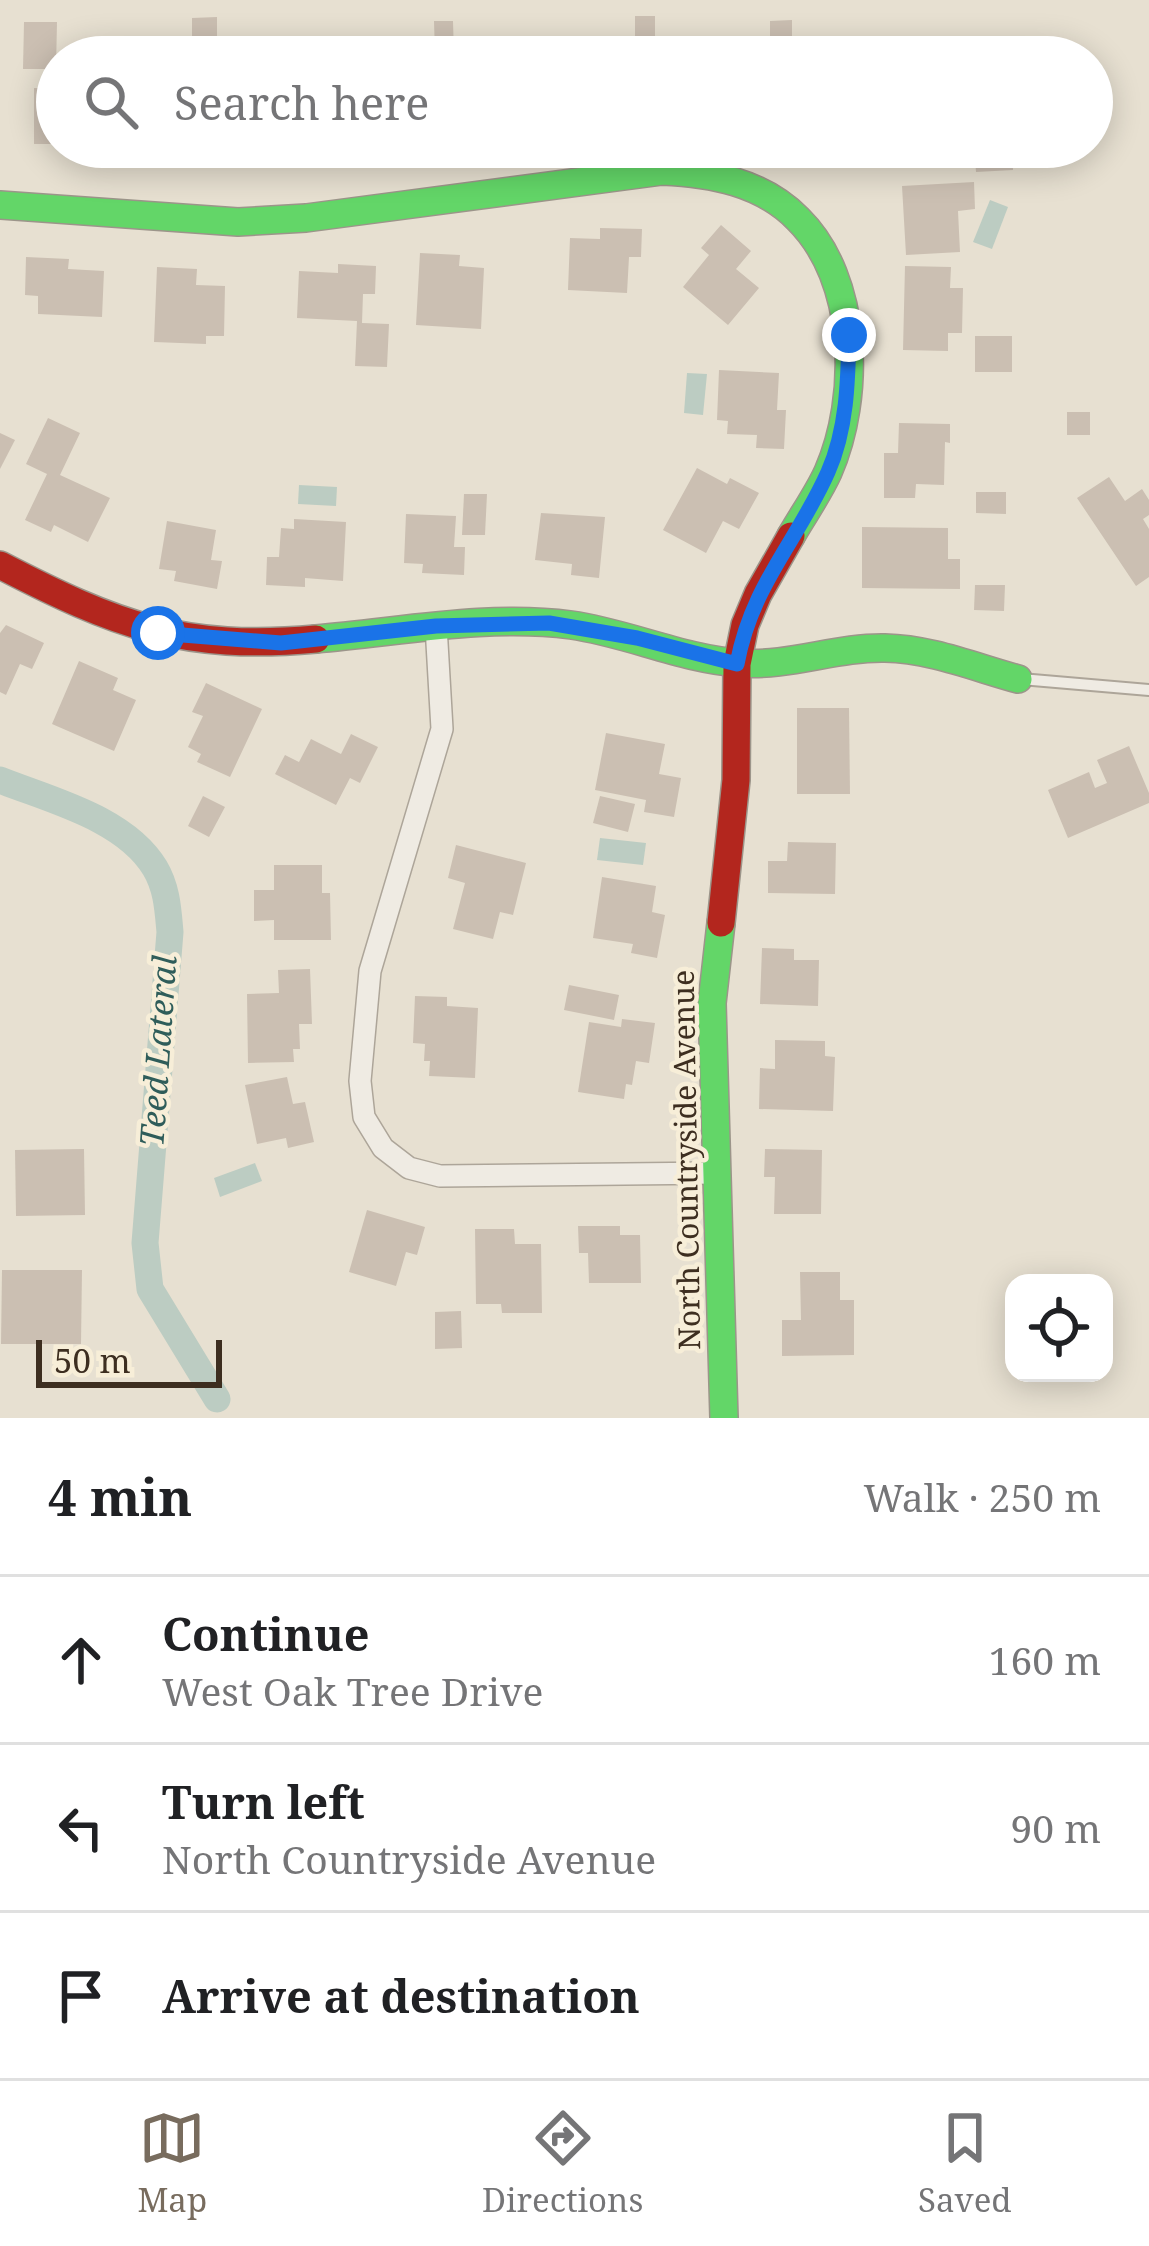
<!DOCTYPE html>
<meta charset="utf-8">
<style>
:root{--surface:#fff;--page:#f6f6f6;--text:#202124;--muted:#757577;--line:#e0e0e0;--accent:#786c5e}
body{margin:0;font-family:"Noto Serif",serif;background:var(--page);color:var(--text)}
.controls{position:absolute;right:36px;bottom:36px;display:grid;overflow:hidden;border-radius:24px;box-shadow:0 6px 30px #0003}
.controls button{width:108px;height:108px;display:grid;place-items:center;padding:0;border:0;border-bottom:3px solid var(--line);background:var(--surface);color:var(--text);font:60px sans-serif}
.scale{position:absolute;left:36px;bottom:30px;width:186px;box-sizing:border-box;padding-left:12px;border:6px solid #3d2e20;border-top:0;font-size:33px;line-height:42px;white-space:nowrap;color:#3d2e20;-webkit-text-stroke:9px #f7eed8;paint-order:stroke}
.stop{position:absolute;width:36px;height:36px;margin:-27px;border:9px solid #1a73e8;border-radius:50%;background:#fff}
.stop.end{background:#1a73e8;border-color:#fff;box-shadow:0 3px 12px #0008}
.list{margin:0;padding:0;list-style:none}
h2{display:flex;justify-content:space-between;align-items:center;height:156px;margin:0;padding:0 48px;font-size:51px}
h2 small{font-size:39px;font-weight:400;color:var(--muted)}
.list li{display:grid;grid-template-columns:78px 1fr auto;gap:36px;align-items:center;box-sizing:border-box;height:168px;padding:0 48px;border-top:3px solid var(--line)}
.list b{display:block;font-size:45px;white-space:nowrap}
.list p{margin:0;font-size:39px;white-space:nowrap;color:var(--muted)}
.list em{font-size:39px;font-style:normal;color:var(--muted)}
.icon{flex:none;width:66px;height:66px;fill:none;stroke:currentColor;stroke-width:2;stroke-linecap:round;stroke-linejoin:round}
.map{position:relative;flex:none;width:1149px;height:1418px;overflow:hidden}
.search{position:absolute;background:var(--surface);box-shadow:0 6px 30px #0003;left:36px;right:36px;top:36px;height:132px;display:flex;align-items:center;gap:30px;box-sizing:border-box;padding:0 42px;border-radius:66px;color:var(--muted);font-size:45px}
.sheet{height:660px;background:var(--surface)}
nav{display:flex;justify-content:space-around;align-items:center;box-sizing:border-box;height:168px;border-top:3px solid var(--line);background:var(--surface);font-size:33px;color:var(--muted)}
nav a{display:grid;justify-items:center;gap:6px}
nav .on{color:var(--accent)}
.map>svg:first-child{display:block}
.water{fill:#bcccc2}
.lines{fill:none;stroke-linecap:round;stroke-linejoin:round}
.canal{stroke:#bcccc2;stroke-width:27}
.building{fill:#cbbfb2}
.lane-casing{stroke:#ada599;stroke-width:14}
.street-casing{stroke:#ada599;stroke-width:24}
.fast-casing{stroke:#9c958a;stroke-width:30}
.jam-casing{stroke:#9c958a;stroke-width:30}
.lane{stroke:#efebe3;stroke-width:10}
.street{stroke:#efebe3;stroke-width:21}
.fast{stroke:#63d668;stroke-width:27}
.jam{stroke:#b3261e;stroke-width:27}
.route{stroke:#1a73e8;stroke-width:15}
.labels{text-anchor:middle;stroke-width:9;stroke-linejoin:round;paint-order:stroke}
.street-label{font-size:30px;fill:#3d2e20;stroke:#f7eed8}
.water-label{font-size:33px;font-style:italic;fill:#2f5d5a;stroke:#f7eed8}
</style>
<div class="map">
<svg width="1149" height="1418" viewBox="0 0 1149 1418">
<rect width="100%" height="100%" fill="#e7e0d1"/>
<!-- water -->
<g class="water">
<path d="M184,41L185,57H142V42Z"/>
<path d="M990,200L1008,207L992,249L973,242Z"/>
<path d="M687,373L707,374L703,415L684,413Z"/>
<path d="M299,485L337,487L336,506L298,504Z"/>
<path d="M600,838L646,843L643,865L597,860Z"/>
<path d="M255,1163L262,1181L220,1197L214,1178Z"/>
</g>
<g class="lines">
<!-- canal -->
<path class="canal" d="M0,780C50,800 125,818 155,868C167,888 168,910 170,932L145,1243L150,1289L217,1399"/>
</g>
<!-- building -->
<g class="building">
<path d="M635,16H655V53L567,57V40H635Z"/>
<path d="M217,17V57H192V18Z"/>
<path d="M792,20V49L770,50V21Z"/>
<path d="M434,21H453L454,55H435Z"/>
<path d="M24,22H57L56,69H23Z"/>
<path d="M34,88L57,89V144H34Z"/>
<path d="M134,147H201L200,165L161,164L162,153H134Z"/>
<path d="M240,147H301V152L277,151V168L240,167Z"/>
<path d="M855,147H881L873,159Z"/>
<path d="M974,147H1012L1013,170L976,172Z"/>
<path d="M974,182L975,209L958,211L960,252L906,255L902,186Z"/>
<path d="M721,225L751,251L736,269L759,288L728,325L683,287L709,255L701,248Z"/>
<path d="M600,228L642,229L641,257H629L627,293L568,290L570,238L600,239Z"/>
<path d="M420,253L460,255L459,266L484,268L481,329L416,325Z"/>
<path d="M26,257L69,259L68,269L104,271L102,317L38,314V296L25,295Z"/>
<path d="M338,264L376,266L375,294H363L362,323L389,324L387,367L355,366L357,321L297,318L299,271L338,273Z"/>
<path d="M905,266L951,267L950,288H963L962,333H948V351L903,350Z"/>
<path d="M157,267L197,269L196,285L225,286L224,336H206V344L154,342Z"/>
<rect x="975" y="336" width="37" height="36"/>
<path d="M719,370L779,373L777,410H786L784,449L756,448L757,435L727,434L728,421L717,420Z"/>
<rect x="1067" y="412" width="23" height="23"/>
<path d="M48,418L80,433L60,475L110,498L88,542L54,525L51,532L25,520L47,474L26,464Z"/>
<path d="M899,423L950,424V443L945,442L944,485L916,484L915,498H884V453H898Z"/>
<path d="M0,433L15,440L0,469Z"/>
<path d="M697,468L727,484L730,478L759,493L739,529L723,521L706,553L663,530Z"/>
<path d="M1109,477L1125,501L1142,489L1149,500V515L1143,519L1149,529V577L1136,586L1077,498Z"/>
<path d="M976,492H1006V514L976,513Z"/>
<path d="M464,494H487L485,535H462Z"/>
<path d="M541,513L605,517L599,578L571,575L572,564L535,560Z"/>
<path d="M406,514L456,516L454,547H465L464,575L422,573L423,564L404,563Z"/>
<path d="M294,519L346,522L343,581L305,578V587L266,585L267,557H279L281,528L294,529Z"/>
<path d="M167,521L216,530L211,560L222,561L217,589L174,581L176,571L159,569Z"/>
<path d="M862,527L948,528V559H960V589L862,588Z"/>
<path d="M975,585H1005L1004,611L974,610Z"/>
<path d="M6,625L44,643L32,669L20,664L6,695L0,692V633Z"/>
<path d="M79,661L118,678L113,690L136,700L114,751L52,724Z"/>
<path d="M206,683L262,709L230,777L197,762L201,754L188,747L203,716L192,712Z"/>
<path d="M797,708H849L850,794H797Z"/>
<path d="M606,733L665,744L659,774L681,778L674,817L644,812L646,800L595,790Z"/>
<path d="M351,734L378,747L360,783L350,778L336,805L275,774L285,755L299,762L311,739L341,754Z"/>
<path d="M1129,746L1149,793V803L1068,838L1048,790L1089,772L1095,788L1107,783L1097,760Z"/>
<path d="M203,796L225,807L209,837L188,826Z"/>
<path d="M600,796L635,804L628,832L593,823Z"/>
<path d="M788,842L836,843L835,894L768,893V861H787Z"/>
<path d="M456,845L526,863L513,915L500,912L493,939L453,929L465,883L448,878Z"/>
<path d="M274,865H322V893H330L331,940H274V920L254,921V890H274Z"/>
<path d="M602,877L656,886L652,912L665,915L657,958L631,953L633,944L593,938Z"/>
<path d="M762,948L794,949V960H819L818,1006L760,1004Z"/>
<path d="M310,969L312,1024H299L300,1049H293L294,1062L248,1063L247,994L279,993L278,970Z"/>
<path d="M569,985L619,995L614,1020L564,1010Z"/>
<path d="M415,996L447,997V1006L478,1008L475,1078L429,1076L430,1061H424L425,1044L413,1043Z"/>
<path d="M622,1019L655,1023L649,1063L636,1061L632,1085L626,1084L624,1099L578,1092L589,1022L621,1027Z"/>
<path d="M775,1040L825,1041V1056L835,1057L833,1111L759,1109L760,1068L775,1069Z"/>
<path d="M287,1077L293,1104L305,1102L314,1142L288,1148L286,1138L257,1144L245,1085Z"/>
<path d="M84,1149L85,1215L16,1216L15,1150Z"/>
<path d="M765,1149L822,1150L821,1214H774L775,1177H764Z"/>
<path d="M367,1210L425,1227L417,1255L406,1252L396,1286L349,1272Z"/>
<path d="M578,1226H620V1235H640L641,1283H589L588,1253H579Z"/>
<path d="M475,1229H514L515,1244H541L542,1313H502L501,1304H476Z"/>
<path d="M2,1270H82L81,1344H1Z"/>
<path d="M800,1272H840V1300H854V1355L782,1356V1320H801Z"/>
<path d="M461,1311L462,1348L435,1349V1312Z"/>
</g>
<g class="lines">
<defs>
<path id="lane" d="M1021,679L1149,690"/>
<path id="street" d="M436,626L442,729L370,971L360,1081L364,1117L383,1148L409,1168L440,1176L718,1173"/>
<g id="fast">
<path d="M0,205L238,222L306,218L662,171C711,173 762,182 798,219C859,279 861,397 828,472C818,494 803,515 791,536"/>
<path d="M316,639C400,632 487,614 571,625C628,633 682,659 740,663C789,667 836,647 885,648C931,649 974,667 1018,679"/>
<path d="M721,923L712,1003L724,1418"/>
</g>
<g id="jam">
<path d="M0,565C116,625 183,651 316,639"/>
<path d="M721,923L736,780L737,664L745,625L758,594L791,536"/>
</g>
</defs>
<!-- lane casing -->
<use href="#lane" class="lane-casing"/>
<!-- street casing -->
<use href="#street" class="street-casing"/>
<!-- fast casing -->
<use href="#fast" class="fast-casing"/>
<!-- jam casing -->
<use href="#jam" class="jam-casing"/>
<!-- lane -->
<use href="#lane" class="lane"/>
<!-- street -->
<use href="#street" class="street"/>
<!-- fast -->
<use href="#fast" class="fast"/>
<!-- jam -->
<use href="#jam" class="jam"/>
</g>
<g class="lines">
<!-- route -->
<path class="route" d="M158,633L281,643L436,626L549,623L637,638L737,664C752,584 797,542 828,472C847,429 848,381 849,335"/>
</g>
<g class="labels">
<!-- street labels -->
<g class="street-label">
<text transform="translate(687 1160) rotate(-91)" y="10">North Countryside Avenue</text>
</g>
<!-- water labels -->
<g class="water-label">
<text transform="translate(158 1051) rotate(-86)" y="12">Teed Lateral</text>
</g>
</g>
</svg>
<div class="controls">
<button><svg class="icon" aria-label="locate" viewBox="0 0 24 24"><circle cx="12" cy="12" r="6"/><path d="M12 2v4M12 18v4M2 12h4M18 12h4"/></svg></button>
</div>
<div class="scale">50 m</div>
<div class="stop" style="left:158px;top:633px"></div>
<div class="stop end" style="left:849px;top:335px"></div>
<div class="search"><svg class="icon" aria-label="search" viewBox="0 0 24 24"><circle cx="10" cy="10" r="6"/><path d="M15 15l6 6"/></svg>Search here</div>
</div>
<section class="sheet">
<h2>4 min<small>Walk · 250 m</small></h2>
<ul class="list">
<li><svg class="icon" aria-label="ahead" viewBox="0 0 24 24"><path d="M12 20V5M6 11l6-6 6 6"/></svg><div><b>Continue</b><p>West Oak Tree Drive</p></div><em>160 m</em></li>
<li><svg class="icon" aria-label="left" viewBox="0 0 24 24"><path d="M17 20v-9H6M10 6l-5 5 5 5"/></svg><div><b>Turn left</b><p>North Countryside Avenue</p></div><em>90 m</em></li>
<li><svg class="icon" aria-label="arrive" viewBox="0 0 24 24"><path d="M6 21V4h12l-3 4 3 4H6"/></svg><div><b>Arrive at destination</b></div></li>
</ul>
</section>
<nav>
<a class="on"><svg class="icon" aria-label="map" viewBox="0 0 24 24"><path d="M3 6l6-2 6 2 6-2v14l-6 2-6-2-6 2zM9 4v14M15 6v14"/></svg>Map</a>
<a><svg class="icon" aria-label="directions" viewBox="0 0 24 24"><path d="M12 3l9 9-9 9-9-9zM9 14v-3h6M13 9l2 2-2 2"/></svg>Directions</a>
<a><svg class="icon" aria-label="saved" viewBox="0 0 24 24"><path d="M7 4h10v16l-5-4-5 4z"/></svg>Saved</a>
</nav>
